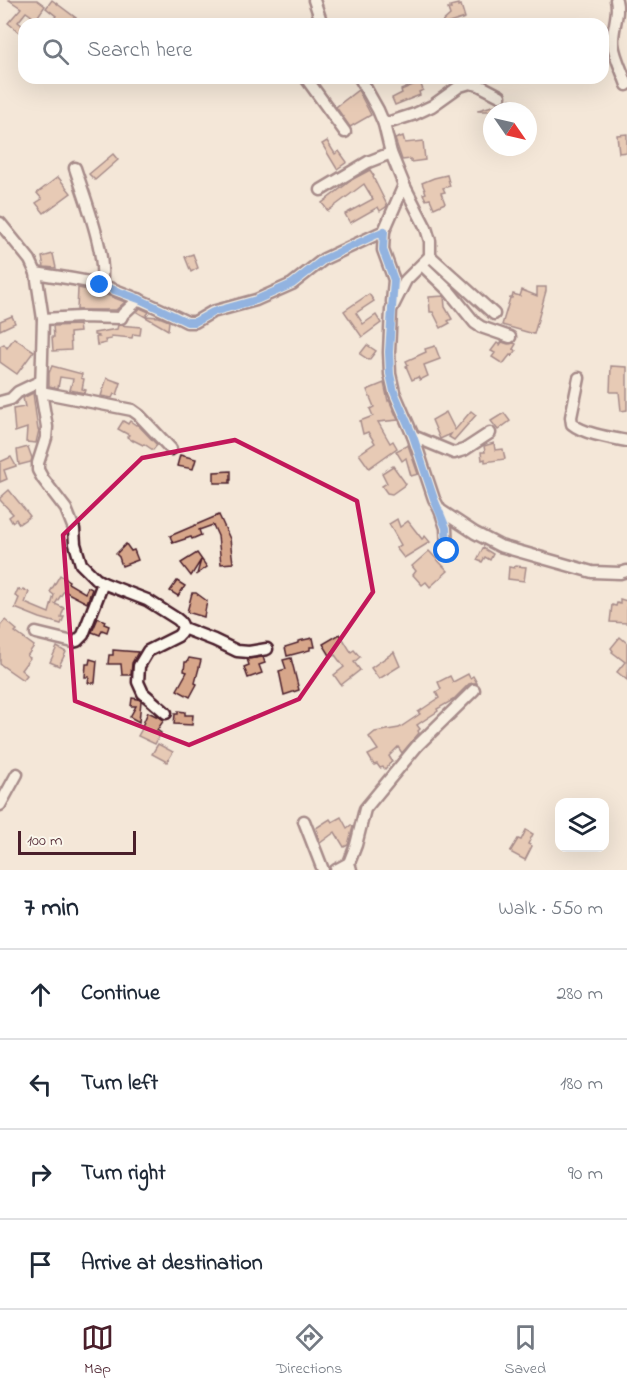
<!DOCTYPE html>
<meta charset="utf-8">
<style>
:root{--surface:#fff;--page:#f2f2f3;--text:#1f2937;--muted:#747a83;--line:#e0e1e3;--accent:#4a1f2b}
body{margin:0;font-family:"Indie Flower",sans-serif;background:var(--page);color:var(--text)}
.controls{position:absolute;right:18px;bottom:18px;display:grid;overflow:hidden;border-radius:12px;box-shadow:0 6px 24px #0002}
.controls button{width:54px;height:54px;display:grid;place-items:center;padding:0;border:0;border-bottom:2px solid var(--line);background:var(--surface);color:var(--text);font:30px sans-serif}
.compass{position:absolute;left:483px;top:102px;width:54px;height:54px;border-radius:50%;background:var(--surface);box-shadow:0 6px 24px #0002;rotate:124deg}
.scale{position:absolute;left:18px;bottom:15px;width:118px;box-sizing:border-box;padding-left:6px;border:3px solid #4a1f2b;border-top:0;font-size:16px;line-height:21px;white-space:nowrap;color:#4a1f2b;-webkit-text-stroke:4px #fbf7ec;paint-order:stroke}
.stop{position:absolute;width:18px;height:18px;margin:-14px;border:4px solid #1a73e8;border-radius:50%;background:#fff}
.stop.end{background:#1a73e8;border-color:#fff;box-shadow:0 2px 6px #0008}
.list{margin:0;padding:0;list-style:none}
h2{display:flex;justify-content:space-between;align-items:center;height:78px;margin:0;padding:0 24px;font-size:26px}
h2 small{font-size:20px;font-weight:400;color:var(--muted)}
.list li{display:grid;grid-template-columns:39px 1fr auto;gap:18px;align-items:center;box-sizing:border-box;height:90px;padding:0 24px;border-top:2px solid var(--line)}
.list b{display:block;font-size:22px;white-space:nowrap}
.list em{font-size:20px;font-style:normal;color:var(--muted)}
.icon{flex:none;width:33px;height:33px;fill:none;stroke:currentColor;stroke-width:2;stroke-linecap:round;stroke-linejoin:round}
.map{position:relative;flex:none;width:627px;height:870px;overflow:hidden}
.search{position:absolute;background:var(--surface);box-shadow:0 6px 24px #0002;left:18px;right:18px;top:18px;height:66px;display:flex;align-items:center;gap:15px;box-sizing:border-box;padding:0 21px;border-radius:18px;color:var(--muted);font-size:22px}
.sheet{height:438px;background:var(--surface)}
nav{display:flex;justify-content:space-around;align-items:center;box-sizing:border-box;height:84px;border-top:2px solid var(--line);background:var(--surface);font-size:16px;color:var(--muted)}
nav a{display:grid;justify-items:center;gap:3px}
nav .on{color:var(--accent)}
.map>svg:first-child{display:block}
.building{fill:#d7a68a;stroke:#4a1f2b;stroke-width:1.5}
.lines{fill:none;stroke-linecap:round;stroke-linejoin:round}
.minor-casing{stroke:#4a1f2b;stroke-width:15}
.minor{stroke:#fbf7ec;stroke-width:10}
.route{stroke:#1a73e8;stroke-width:8}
.marked{fill:none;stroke:#c2185b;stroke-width:4.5;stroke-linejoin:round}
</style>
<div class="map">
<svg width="627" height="870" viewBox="0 0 627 870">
<rect width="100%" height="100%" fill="#f4e7d8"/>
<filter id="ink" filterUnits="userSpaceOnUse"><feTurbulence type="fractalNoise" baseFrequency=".0167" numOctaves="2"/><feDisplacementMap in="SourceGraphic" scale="12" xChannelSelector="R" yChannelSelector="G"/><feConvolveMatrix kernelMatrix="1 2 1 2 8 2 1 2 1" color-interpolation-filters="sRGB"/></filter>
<g filter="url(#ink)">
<!-- building -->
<g class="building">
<path d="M9,0H37L45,6L36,19L26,12L18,22L24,27L20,33L8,23L21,8Z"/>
<path d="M52,0L76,18L71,24H50L56,16L46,8Z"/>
<path d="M458,4V6L461,5L465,18L446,24H440L450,15L448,9H451L450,6Z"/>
<path d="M420,82L423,90L419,92L420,95L395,105L392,98L402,93L401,90Z"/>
<path d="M358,90L371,115L350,127L336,107Z"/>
<path d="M510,99L515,111H478V110L503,103Z"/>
<path d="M627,134V152L619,153L617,135Z"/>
<path d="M403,136L405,143L423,141L425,160L411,162V159L402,160L395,139Z"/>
<path d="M327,141L335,154L339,151L347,162L337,169L322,144Z"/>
<path d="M113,154L118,160L95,180L89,174Z"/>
<path d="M370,170L374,176L373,177L387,205L386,207L380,211L378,207L350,223L345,214L373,199L364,184L328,211L322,203L353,179Z"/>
<path d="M447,175L450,186L443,188L445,192L441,193L445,203L434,208L430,199L426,200L423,194L426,193L422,183L434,178Z"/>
<path d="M58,177L71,193L44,213L36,203L42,199L37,193Z"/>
<path d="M53,254L56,268L44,267L42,257Z"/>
<path d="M193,254L198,268L191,272L185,257Z"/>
<path d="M537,287H546V291L534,334L502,325L510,298H512L513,294L520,296L522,290L537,296Z"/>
<path d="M78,288L99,292V294L107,295L125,302L116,310H77Z"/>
<path d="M369,294L374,301L356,313L363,324L376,315L381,323L362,337L344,311Z"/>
<path d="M444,296L445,307L452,319L448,321L450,323L441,328L433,312H430L429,297Z"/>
<path d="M140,308L149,312L146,316L159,317L169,321L168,330L137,312Z"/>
<path d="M12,316L15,323L0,330V321Z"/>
<path d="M79,325L80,332L70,333L71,350L53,351L52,337H54L53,326Z"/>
<path d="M118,325L141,327L140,335L133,334L132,338L111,336V339L105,340L106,343L97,345L96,337H99L98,336L94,335V333L117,329Z"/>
<path d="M14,338L34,351L17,374L0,362V346L4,344L7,348Z"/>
<path d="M502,342L508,344L514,343L516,344L513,349L516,351L512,356L510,355L503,364L492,357L495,353L491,351L497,343L500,345Z"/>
<path d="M367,345L376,351L369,360L360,354Z"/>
<path d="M435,346L440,359L424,365L428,376L420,380L418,377L412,380L406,366L408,365L406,361L426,352L425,349Z"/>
<path d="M52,366L82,374L81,378L84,379L82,389L86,390L85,393L70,390L73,379L60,377L58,388L49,386V373Z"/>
<path d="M611,366L627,367V410L621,411L619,392H610Z"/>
<path d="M107,378L121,383L117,395L114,394L112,398L101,396Z"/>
<path d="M384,383L388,401L389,400L398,420L378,422L390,443L393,441L397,448L369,468L359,454L375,443L368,432L363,434L360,421L373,416L370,409L374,407L367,390Z"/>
<path d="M33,393L38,430H39L36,443L26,442L27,428L15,432L13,409L25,407L23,398Z"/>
<path d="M471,411L476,415L454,440L449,437L451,434L440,439L432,420L446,412L455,430Z"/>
<path d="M504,413L510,421L498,430L491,421Z"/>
<path d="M123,421L128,424L130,421L136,425L137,424L157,445L153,450L144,444L143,445L133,440V441L127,437L129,435L118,429Z"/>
<path d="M494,443L495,450L503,449L505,459L485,462V459L482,460L481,452H485L484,446Z"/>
<path d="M408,445L418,474L411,476L406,458L402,461L396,451Z"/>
<path d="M28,447L32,458L31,462L19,465L17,450Z"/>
<path d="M180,455L196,459L193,469L177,466Z"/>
<path d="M11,457L16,466L4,470L7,479L0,482V462Z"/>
<path d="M393,466L406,484L392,494L387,493L382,486L387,483L382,473Z"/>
<path d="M231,471V480H230V483H214V472Z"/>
<path d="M9,490L30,516L19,524L16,519L12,522L9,517L13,514L0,500V498Z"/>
<path d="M219,515L230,539L233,563L221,564L218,536L213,525L199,530L201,535L192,539L191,537L173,543L170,536Z"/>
<path d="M397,519L400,527L408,521L422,539L425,536L430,542L404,558L396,548L401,545L389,524Z"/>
<path d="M126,544L131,551L134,550L138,560L122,566L119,557L116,554Z"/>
<path d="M483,548L493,554L490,560L485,557L482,562L477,560Z"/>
<path d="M429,551L448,571L430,587L426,582L422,585L413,575L416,571L412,566Z"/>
<path d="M197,553L207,567L197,574L201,560L191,576L181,563Z"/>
<path d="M515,566L526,567L524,581L508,579L509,567L514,568Z"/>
<path d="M60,575L69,581L68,583L85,593L88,587L92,589L87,603L64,591L55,604L64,608L61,617H64L61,624L40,618L15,608L19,598L15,596L18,589L22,591L23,589L29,592L25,603L49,613L54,595L50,592Z"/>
<path d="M177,581L185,586L178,596L170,591Z"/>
<path d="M192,593H196L207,601L204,617L187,612Z"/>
<path d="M620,599L627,601V623L610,622L612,605L616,606L617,603L620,604Z"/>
<path d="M98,618L105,621L104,624L109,626L107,632L102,630L100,635L92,632Z"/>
<path d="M5,620L17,630L15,632L34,646L27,656L30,658L21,670L27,675L23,680L0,664V626Z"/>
<path d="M340,634L351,652L354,650L360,657L354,662L360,670L341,685L334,675L344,667L335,655L331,657L323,644Z"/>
<path d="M620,637L627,643V680L617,672L625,662L612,652L613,651L611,648Z"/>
<path d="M313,638L315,647H310V650L287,656L285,647L298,643V641Z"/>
<path d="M57,647L66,652L59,666L50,662Z"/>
<path d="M113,650L138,652L132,663L131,675H122L121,664H108L109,655H113Z"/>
<path d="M394,652L400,666L379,679L371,668Z"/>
<path d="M263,657L265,663L259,665L262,673L248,678L244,667L249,665L247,659Z"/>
<path d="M189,658L201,660L195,683L197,684L190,697L177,690L187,672L184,671L185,662H187Z"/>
<path d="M291,658L299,690L284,695L279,671L286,669L283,660Z"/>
<path d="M90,659L97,661L95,683H88L89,677H85L86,664H89Z"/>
<path d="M468,674L470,678L473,676L477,683H473L469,684L453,700L437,709L438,711L417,725L420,729L418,731L419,733L402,753L398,747L389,756L392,761L385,769L383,767L380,768L377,764L374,765L368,755L378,750L369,737L375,732L399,728L420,714L418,712L439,698L436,692L441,689L438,682L450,676L453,682Z"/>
<path d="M132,698L138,699L141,701L139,722L130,717L136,706H131Z"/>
<path d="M178,711L185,712V715H193L192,725L174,724L175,714H178Z"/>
<path d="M148,712L156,716V715L164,720L157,730L161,733L155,744L138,736L143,727L142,726Z"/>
<path d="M158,744L173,752L167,762L152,754Z"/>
<path d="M341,817L347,828L351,825L353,827L348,845L344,847L335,832L320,843L317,833L318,832L316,828L330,819L332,822Z"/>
<path d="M526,830L533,834L528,844L532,846L525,860L510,852L518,839L521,840Z"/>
</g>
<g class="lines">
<defs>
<g id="minor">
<path d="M314,0L322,24"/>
<path d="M616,0C620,14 612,28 613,43C614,56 623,73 627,85"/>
<path d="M306,78L345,132"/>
<path d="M360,78L378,110L384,124L391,153L404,185L426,228L430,241V256L406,280L391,310L389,352L390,374L394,392L413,436L434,499L440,510L475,533L500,546L592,572L620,573L627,571"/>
<path d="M384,124L415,114L432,106L460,86L470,83L479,85L500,96"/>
<path d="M75,168C83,193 110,262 100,285"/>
<path d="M321,190L368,162L391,153"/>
<path d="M0,223L30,260L36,273L43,319L41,392L47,427L46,438L38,463V470L43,479L66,509L74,529L75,544L81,564L96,579L103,583L147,600L177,619C184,624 184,630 178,636L148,651L139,666L138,682L143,693L166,713"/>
<path d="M430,256L494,314"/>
<path d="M422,265L449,291L475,323L481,327L510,337"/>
<path d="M36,273C58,277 80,279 101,285C131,295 159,308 187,322H195L212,312L256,300L292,284L324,259L384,231"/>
<path d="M392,302L394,280L383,250L384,231L404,185"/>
<path d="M43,319L80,317L121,318L123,314L139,299"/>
<path d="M579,378L571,417L572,424C584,434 611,438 627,441"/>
<path d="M41,392L132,410L139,415L171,449"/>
<path d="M0,402L11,399L18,392L41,381"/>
<path d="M413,436L454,453L464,450L490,433"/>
<path d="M440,510L446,528L447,551"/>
<path d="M183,628L214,640L237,651L249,652L267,649"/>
<path d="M36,633L73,642L77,641L83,635L103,583"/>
<path d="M0,805L17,774"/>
<path d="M304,821L323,870"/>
<path d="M336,870L349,863"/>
<path d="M351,870L349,863L356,845L365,809L417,746L474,690"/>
</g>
</defs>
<!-- minor casing -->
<use href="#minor" class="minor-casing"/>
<!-- minor -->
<use href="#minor" class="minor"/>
</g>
</g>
<g class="lines" filter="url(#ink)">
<!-- route -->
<path class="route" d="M100,285L139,299L187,322H195L213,312L256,300L292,284L324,259L384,231L383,250L394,280L389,352L390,374L394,392L413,436L434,499L446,528L447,551"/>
</g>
<!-- marked area -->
<path d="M0 0H627V870H0ZM235,440L357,501L373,592L299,699L189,745L75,701L63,535L142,458Z" fill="#f4e7d8" fill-opacity=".55" fill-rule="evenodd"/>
<path class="marked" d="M235,440L357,501L373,592L299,699L189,745L75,701L63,535L142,458Z"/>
</svg>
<div class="controls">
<button><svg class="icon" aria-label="layers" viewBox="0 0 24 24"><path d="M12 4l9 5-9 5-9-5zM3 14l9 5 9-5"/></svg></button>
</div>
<svg class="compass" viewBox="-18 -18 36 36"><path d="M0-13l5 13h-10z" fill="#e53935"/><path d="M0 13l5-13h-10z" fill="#747a83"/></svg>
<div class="scale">100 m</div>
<div class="stop" style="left:447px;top:551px"></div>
<div class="stop end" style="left:100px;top:285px"></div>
<div class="search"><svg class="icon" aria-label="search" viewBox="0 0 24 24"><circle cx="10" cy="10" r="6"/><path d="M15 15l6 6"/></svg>Search here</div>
</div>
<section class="sheet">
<h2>7 min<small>Walk · 550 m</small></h2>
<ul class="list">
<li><svg class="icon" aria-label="ahead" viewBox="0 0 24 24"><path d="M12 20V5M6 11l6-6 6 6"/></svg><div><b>Continue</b></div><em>280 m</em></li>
<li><svg class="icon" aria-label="left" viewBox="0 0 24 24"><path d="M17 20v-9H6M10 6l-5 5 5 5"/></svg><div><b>Turn left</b></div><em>180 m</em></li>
<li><svg class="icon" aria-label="right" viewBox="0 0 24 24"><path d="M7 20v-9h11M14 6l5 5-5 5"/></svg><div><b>Turn right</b></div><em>90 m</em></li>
<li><svg class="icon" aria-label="arrive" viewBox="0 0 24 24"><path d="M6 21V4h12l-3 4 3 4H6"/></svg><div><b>Arrive at destination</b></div></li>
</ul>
</section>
<nav>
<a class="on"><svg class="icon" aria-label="map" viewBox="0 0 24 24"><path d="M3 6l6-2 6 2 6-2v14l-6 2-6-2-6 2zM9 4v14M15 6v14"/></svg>Map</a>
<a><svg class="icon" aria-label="directions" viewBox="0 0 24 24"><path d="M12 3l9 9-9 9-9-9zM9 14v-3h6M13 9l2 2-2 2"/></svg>Directions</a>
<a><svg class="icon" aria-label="saved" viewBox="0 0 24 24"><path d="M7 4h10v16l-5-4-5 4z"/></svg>Saved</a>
</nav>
